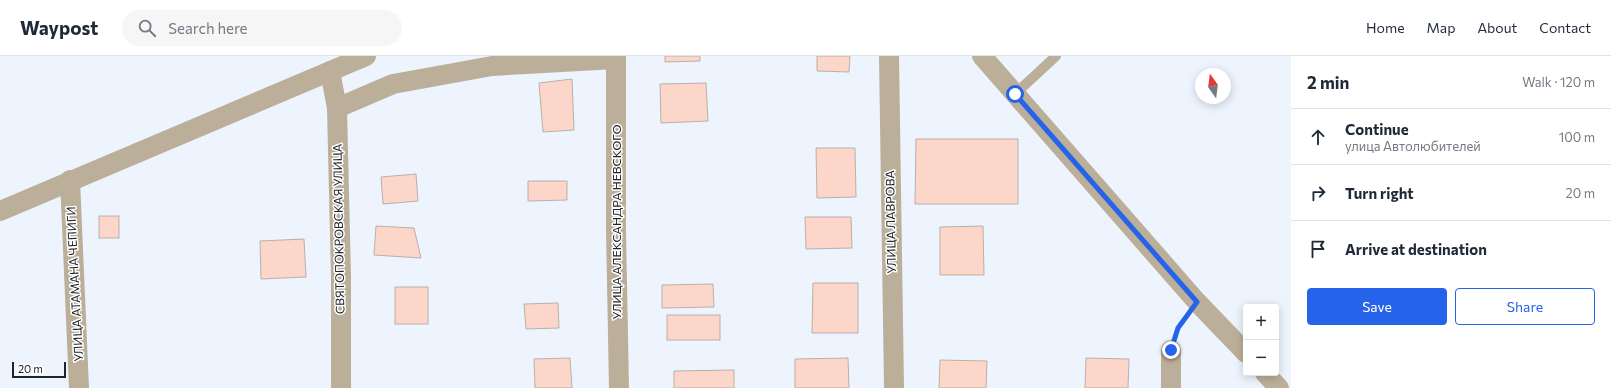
<!DOCTYPE html>
<meta charset="utf-8">
<style>
:root{--surface:#fff;--page:#f6f6f7;--text:#1f2937;--muted:#747a83;--line:#e0e1e3;--accent:#2563eb}
body{margin:0;font-family:Commissioner,sans-serif;background:var(--page);color:var(--text)}
.controls{position:absolute;right:12px;bottom:12px;display:grid;overflow:hidden;border-radius:4px;box-shadow:0 2px 10px #0003}
.controls button{width:36px;height:36px;display:grid;place-items:center;padding:0;border:0;border-bottom:1px solid var(--line);background:var(--surface);color:var(--text);font:20px sans-serif}
.compass{position:absolute;left:1195px;top:12px;width:36px;height:36px;border-radius:50%;background:var(--surface);box-shadow:0 2px 10px #0003;rotate:346deg}
.scale{position:absolute;left:12px;bottom:10px;width:54px;box-sizing:border-box;padding-left:4px;border:2px solid #212428;border-top:0;font-size:11px;line-height:14px;white-space:nowrap;color:#212428;-webkit-text-stroke:3px #fff;paint-order:stroke}
.stop{position:absolute;width:12px;height:12px;margin:-9px;border:3px solid #2563eb;border-radius:50%;background:#fff}
.stop.end{background:#2563eb;border-color:#fff;box-shadow:0 1px 4px #0008}
.list{margin:0;padding:0;list-style:none}
h2{display:flex;justify-content:space-between;align-items:center;height:52px;margin:0;padding:0 16px;font-size:17px}
h2 small{font-size:13px;font-weight:400;color:var(--muted)}
.list li{display:grid;grid-template-columns:26px 1fr auto;gap:12px;align-items:center;box-sizing:border-box;height:56px;padding:0 16px;border-top:1px solid var(--line)}
.list b{display:block;font-size:15px;white-space:nowrap}
.list p{margin:0;font-size:13px;white-space:nowrap;color:var(--muted)}
.list em{font-size:13px;font-style:normal;color:var(--muted)}
.actions{display:flex;gap:8px;padding:12px 16px}
.actions a{flex:1;padding:9px 0;border:1px solid var(--accent);border-radius:4px;text-align:center;font-size:14px;color:var(--accent)}
.actions .main{background:var(--accent);color:#fff}
.icon{flex:none;width:22px;height:22px;fill:none;stroke:currentColor;stroke-width:2;stroke-linecap:round;stroke-linejoin:round}
.map{position:relative;flex:none;width:1291px;height:332px;overflow:hidden}
header{display:flex;align-items:center;gap:24px;box-sizing:border-box;height:56px;padding:0 20px;background:var(--surface);border-bottom:1px solid var(--line)}
header strong{font-size:19px}
nav{display:flex;gap:22px;margin-inline-start:auto;font-size:14px}
.search{width:280px;height:36px;background:var(--page);display:flex;align-items:center;gap:10px;box-sizing:border-box;padding:0 14px;border-radius:22px;color:var(--muted);font-size:15px}
main{display:flex}
aside{flex:1;background:var(--surface)}
.map>svg:first-child{display:block}
.building{fill:#fcd6c9;stroke:#bbafab}
.lines{fill:none;stroke-linecap:round;stroke-linejoin:round}
.path{stroke:#a0a6ae;stroke-width:2.5;stroke-dasharray:2 3;stroke-linecap:butt}
.service{stroke:#bcaf99;stroke-width:10}
.minor{stroke:#bcaf99;stroke-width:20}
.route{stroke:#2563eb;stroke-width:5}
.labels{text-anchor:middle;stroke-width:3;stroke-linejoin:round;paint-order:stroke}
.street-label{font-size:12px;fill:#212428;stroke:#fff}
</style>
<header>
<strong>Waypost</strong>
<div class="search"><svg class="icon" aria-label="search" viewBox="0 0 24 24"><circle cx="10" cy="10" r="6"/><path d="M15 15l6 6"/></svg>Search here</div>
<nav><a>Home</a><a>Map</a><a>About</a><a>Contact</a></nav>
</header>
<main>
<div class="map">
<svg width="1291" height="332" viewBox="0 0 1291 332">
<rect width="100%" height="100%" fill="#edf4fe"/>
<!-- building -->
<g class="building">
<path d="M665,0H700V5L665,6Z"/>
<path d="M817,0H850L849,16L817,15Z"/>
<path d="M572,23L574,74L543,76L539,27Z"/>
<path d="M706,27L708,65L661,67L660,28Z"/>
<path d="M916,83H1018V148H915Z"/>
<path d="M816,92H855L856,141L817,142Z"/>
<path d="M416,118L418,145L383,148L381,121Z"/>
<path d="M528,125H567V144L528,145Z"/>
<rect x="99" y="160" width="20" height="22"/>
<path d="M805,161H851L852,192L806,193Z"/>
<path d="M376,170L414,172L421,202L374,199Z"/>
<path d="M983,170L984,219H940V171Z"/>
<path d="M304,183L306,221L261,223L260,185Z"/>
<path d="M813,227H858V277H812Z"/>
<path d="M713,228L714,251L662,252V229Z"/>
<rect x="395" y="231" width="33" height="37"/>
<path d="M558,247L559,272L526,273L524,248Z"/>
<rect x="667" y="259" width="53" height="25"/>
<path d="M570,302L572,332H535L534,303Z"/>
<path d="M848,302L849,332H795V303Z"/>
<path d="M1086,302L1129,303L1128,332H1085Z"/>
<path d="M940,304L987,305L986,332H939Z"/>
<path d="M734,314V332H674V315Z"/>
</g>
<g class="lines">
<!-- path -->
<path class="path" d="M1176,276L1186,260"/>
<!-- service -->
<path class="service" d="M1015,38L1056,0"/>
<!-- minor -->
<g class="minor">
<path d="M616,0V174L619,332"/>
<path d="M889,0L894,332"/>
<path d="M982,0L1197,246L1246,297"/>
<path d="M330,15L337,52L341,221V332"/>
<path d="M337,52L393,28L492,10L616,3"/>
<path d="M70,124L79,332"/>
<path d="M0,155L366,0"/>
<path d="M1265,317L1279,332"/>
<path d="M1171,332V294"/>
</g>
</g>
<g class="lines">
<!-- route -->
<path class="route" d="M1015,38L1197,246L1178,272L1171,294"/>
</g>
<g class="labels">
<!-- street labels -->
<g class="street-label">
<text transform="translate(617 166) rotate(-90)" y="4">УЛИЦА АЛЕКСАНДРА НЕВСКОГО</text>
<text transform="translate(891 166) rotate(-91)" y="4">УЛИЦА ЛАВРОВА</text>
<text transform="translate(339 173) rotate(-91)" y="4">СВЯТОПОКРОВСКАЯ УЛИЦА</text>
<text transform="translate(75 228) rotate(-93)" y="4">УЛИЦА АТАМАНА ЧЕПИГИ</text>
</g>
</g>
</svg>
<div class="controls">
<button>+</button>
<button>−</button>
</div>
<svg class="compass" viewBox="-18 -18 36 36"><path d="M0-13l5 13h-10z" fill="#e53935"/><path d="M0 13l5-13h-10z" fill="#747a83"/></svg>
<div class="scale">20 m</div>
<div class="stop" style="left:1015px;top:38px"></div>
<div class="stop end" style="left:1171px;top:294px"></div>
</div>
<aside>
<h2>2 min<small>Walk · 120 m</small></h2>
<ul class="list">
<li><svg class="icon" aria-label="ahead" viewBox="0 0 24 24"><path d="M12 20V5M6 11l6-6 6 6"/></svg><div><b>Continue</b><p>улица Автолюбителей</p></div><em>100 m</em></li>
<li><svg class="icon" aria-label="right" viewBox="0 0 24 24"><path d="M7 20v-9h11M14 6l5 5-5 5"/></svg><div><b>Turn right</b></div><em>20 m</em></li>
<li><svg class="icon" aria-label="arrive" viewBox="0 0 24 24"><path d="M6 21V4h12l-3 4 3 4H6"/></svg><div><b>Arrive at destination</b></div></li>
</ul>
<div class="actions"><a class="main">Save</a><a>Share</a></div>
</aside>
</main>
